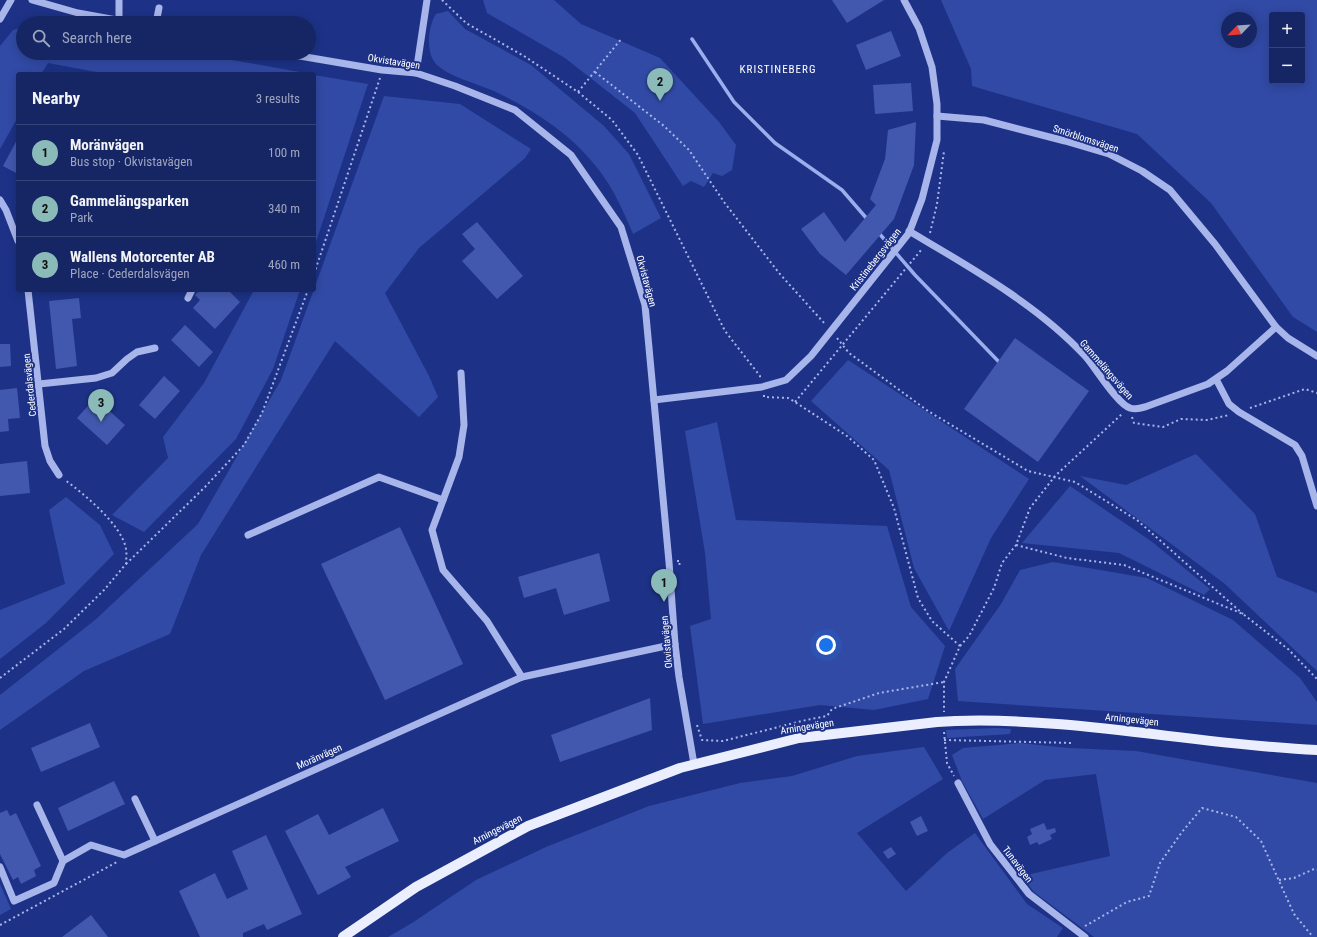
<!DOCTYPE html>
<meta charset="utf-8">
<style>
:root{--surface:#162665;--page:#23326e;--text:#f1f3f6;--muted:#9ea5bf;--line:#354379;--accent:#8bbbb9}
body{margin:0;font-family:"Roboto Condensed",sans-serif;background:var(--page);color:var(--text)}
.controls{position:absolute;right:12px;top:12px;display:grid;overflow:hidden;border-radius:4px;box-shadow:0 2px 10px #0003}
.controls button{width:36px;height:36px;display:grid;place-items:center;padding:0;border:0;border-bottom:1px solid var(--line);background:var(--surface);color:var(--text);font:20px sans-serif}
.compass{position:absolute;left:1221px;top:12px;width:36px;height:36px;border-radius:50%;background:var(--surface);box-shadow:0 2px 10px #0003;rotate:245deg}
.you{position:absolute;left:826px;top:645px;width:14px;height:14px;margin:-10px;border:3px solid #fff;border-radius:50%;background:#1a73e8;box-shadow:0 0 0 6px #1a73e833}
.badge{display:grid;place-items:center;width:26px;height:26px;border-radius:50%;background:var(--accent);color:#111;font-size:13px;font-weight:700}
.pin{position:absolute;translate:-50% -33px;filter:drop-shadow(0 1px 2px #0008)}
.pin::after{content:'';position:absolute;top:21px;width:14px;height:12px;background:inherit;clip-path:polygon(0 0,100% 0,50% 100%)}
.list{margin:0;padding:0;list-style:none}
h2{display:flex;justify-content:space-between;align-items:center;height:52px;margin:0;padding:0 16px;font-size:17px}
h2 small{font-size:13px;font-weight:400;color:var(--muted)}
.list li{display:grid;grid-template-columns:26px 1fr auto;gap:12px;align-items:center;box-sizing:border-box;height:56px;padding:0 16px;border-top:1px solid var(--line)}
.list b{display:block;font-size:15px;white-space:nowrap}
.list p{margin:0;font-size:13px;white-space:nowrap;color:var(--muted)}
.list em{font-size:13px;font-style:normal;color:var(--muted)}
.icon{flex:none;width:22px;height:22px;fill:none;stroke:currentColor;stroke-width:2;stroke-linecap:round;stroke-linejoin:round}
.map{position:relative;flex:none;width:1317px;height:937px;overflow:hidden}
.search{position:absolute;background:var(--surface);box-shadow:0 2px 10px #0003;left:16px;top:16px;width:300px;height:44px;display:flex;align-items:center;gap:10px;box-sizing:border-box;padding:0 14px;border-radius:22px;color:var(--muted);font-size:15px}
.panel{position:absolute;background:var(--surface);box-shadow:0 2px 10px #0003;left:16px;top:72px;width:300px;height:220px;border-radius:4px}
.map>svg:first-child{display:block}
.green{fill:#314aa5;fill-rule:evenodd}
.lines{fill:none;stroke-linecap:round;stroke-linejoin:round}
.stream{stroke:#9aaded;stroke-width:3.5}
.building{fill:#4258ae}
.path{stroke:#a7b5eb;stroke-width:2;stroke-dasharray:2 3;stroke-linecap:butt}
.minor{stroke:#a7b5eb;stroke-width:7}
.major{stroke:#ebeefe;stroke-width:10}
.major-bridge{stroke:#ebeefe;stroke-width:10}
.labels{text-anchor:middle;stroke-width:4;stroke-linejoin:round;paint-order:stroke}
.street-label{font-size:10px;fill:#fff;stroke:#1d3287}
.neighbourhood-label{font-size:11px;letter-spacing:1px;fill:#fff;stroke:#1d3287}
</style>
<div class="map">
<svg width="1317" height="937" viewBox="0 0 1317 937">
<rect width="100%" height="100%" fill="#1d3287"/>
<!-- green -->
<g class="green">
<path d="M483,0H554L581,24L660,58L719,122L736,145L732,170L722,176L713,173L704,187L691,181L683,186L635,113L565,58L487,13Z"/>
<path d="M941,0H1317V332L1293,317L1211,203L1137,134L972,86L971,69ZM1272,15H1302V81H1272ZM1227,18H1251V42H1227Z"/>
<path d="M448,11L465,29L531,65L604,126L629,154L661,218L633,234C627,220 621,206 614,193C587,145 545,116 498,93C480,84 451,78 437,65C425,54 428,26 436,14Z"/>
<path d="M23,27V53H193L311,74H107L48,63L41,74H18V117L0,149V46L13,30Z"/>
<path d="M314,75L368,84L314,248Z"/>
<path d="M384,96L460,104L531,149L525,158L419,248L385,293L429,376L438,397L419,417L335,341L201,555L170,634L84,671L0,730V695L95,620L198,524L281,380Z"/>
<path d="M254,290H300L273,369L236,439L144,532L112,515L168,458L163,437L204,383Z"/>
<path d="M848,360L1029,479L991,538L949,631L914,568L889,470L811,401Z"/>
<path d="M717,422L736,520L887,526L911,607L945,646L928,699L874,710L820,705L703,724L690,626L711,619L705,553L685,431Z"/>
<path d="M1196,454L1255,514L1277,577L1317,593V671L1225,584L1080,476L1126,485Z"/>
<path d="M1070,486L1151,541L1210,589L1204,595L1119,553L1022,543Z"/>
<path d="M66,497L100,525L114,554L46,623L0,659V610L65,584L49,510Z"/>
<path d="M1053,562L1147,578L1233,620L1300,678L1317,702V725L958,701L955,669L1001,604L1020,570Z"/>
<path d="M997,728L1011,729L1010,734L947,738L946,730Z"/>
<path d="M1020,743L1069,748L1136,751L1317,783V937H1094L1034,892L1022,876L1110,856L1096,774L1045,780L983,819L962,781L952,755L963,748Z"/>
<path d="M924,747L943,779L857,833L906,891L947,853L975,833L1027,904L1063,928L1057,937H388L412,923L476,880L546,847L649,806L740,783L792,776L857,756Z"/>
<path d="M0,884L11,909L0,915Z"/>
</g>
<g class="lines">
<!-- stream -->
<g class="stream">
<path d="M692,39L734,102L775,143L842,190L868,220"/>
<path d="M878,232L915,275L1001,364"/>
</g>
</g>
<!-- building -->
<g class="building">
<path d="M832,0H884L847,23Z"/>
<path d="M891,31L901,56L866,70L856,45Z"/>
<path d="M911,83L913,111L875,114L873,85Z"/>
<path d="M916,122L914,165L894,219L846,275L820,254L801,229L824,212L845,242L876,205L870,199L885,159L888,130Z"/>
<path d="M18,138V174L3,166Z"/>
<path d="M477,222L523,276L497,299L462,261L475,249L462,234Z"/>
<path d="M200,290H228L240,302L215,329L193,308L200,300L195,295Z"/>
<path d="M79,298L81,318L72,319L77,366L56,369L49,301Z"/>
<path d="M185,325L213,352L199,367L171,340Z"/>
<path d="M1015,338L1089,391L1038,462L964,409Z"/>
<path d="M0,344H10L11,366L0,367Z"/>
<path d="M164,376L180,391L155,419L139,405Z"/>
<path d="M17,388L20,418L8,419L9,431L0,432V390Z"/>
<path d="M95,398L125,425L107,445L77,418Z"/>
<path d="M27,461L30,493L0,496V464Z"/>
<path d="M400,527L463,664L385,700L321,564Z"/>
<path d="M599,553L610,601L564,615L556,588L524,598L518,577Z"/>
<path d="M650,698L652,730L560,762L551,735Z"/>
<path d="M90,723L100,747L41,772L31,748Z"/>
<path d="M114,781L125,804L68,831L58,808Z"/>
<path d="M383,808L399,841L345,867L351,877L318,895L285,831L318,814L329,835Z"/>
<path d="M7,810L10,816L16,813L41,866L34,870L36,876L21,884L18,877L13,880L0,854V813Z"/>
<path d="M921,816L928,831L917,836L910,822Z"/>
<path d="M1044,823L1047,830L1055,828L1056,832L1050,835L1052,839L1039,845L1037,842L1030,845L1027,837L1032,834L1030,829Z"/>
<path d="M266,835L302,914L267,930L264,924L243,933V937H200L179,891L215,873L227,899L248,889L232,851Z"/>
<path d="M891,847L896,854L888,859L883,852Z"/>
<path d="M91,915L108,937H62Z"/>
</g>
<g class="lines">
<!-- path -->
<g class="path">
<path d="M442,0L466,23L524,56L578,92L612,120L638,155L725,331L760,376V379"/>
<path d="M595,72L664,126L689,150L724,202L779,273L825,324"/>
<path d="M578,92L622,38"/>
<path d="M930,233L937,204L944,151"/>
<path d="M314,274L380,78"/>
<path d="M837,338L849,353L928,411L1028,471L1075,482L1137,520L1243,614"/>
<path d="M764,395V397L788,398L795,402L847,436L874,460L894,508L918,598L932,621L960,646L944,682V712"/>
<path d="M795,402L922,249"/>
<path d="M1250,408L1305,389L1317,393"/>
<path d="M1132,417L1134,423L1163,427L1181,419L1207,420L1229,415"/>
<path d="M1016,545L1067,558L1124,565L1243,614L1288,649L1317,679"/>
<path d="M677,561H680L679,567"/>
<path d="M126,564L205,487L244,445L262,413L308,290"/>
<path d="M960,646L969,636L994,588L1002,563L1016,545L1030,508L1055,476L1122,414"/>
<path d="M0,678L64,629L104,590L126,564C126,559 127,554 126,549C122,525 84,494 65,480"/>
<path d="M697,725L702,740L723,741L806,720L827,716L832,709L879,693L944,682"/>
<path d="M944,732L947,763L954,776"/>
<path d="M944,740L1072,743"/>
<path d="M1279,880L1294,878L1314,869L1317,870"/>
<path d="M0,925L117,862"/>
<path d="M1085,926L1127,902L1149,896L1160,863L1182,832L1202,808L1236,817L1261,841L1294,914L1313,937"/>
</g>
<!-- minor -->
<g class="minor">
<path d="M32,0L78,13L133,23"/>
<path d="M119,0V20"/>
<path d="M0,19L11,0"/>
<path d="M156,23L159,8"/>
<path d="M282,53L382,70L416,73L455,86L515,110L571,155L621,227L645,305L669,562L675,644L679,677L694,764"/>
<path d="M416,73L427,0"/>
<path d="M937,116L984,120L1065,141L1109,154L1142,171L1170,190L1215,244L1276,327L1288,338L1317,356"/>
<path d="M0,200L6,210L18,241"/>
<path d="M909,231C968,266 1038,305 1085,356C1095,367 1118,405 1130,408C1136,410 1140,408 1145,407L1208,384L1227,371L1276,327"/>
<path d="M28,290L45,446L50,461L59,475"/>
<path d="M188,298L192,290"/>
<path d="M461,373L464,425L459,457L432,530L443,570L487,621L522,677"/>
<path d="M1216,379L1229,404L1239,412L1295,445L1302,456L1317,506"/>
<path d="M39,384L96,378L112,373L127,359L137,352L155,348"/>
<path d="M654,400L762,387L786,380L811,356L909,233L922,199L937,140V104L932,67L919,28L904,0"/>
<path d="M248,535L379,477L443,500"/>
<path d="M958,783L990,844L1029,894L1085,937"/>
<path d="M135,799L155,841"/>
<path d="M37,805L63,861"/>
<path d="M0,867L14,901L54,883L63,861L91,845L124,855L522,677L675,644"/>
</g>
<!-- major -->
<g class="major">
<path d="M956,721C1077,717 1196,745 1317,750"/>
<path d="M343,937L416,887L528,826L680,768L799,738L937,722"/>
</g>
<!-- major-bridge -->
<path class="major-bridge" d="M937,722L956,721"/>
</g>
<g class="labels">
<!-- street labels -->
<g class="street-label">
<text transform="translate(394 61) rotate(9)" y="4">Okvistavägen</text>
<text transform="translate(1086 138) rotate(18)" y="4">Smörblomsvägen</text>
<text transform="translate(875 259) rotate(-52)" y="4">Kristinebergsvägen</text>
<text transform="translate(647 281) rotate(75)" y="4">Okvistavägen</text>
<text transform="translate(1107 369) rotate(49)" y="4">Gammelängsvägen</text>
<text transform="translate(29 385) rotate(-96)" y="4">Cederdalsvägen</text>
<text transform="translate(666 642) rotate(-95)" y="4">Okvistavägen</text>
<text transform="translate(1132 719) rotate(6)" y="4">Arningevägen</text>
<text transform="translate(807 726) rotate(-9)" y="4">Arningevägen</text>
<text transform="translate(319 756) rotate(-24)" y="4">Moränvägen</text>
<text transform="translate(497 829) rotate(-27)" y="4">Arningevägen</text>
<text transform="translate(1018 864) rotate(53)" y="4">Tunavägen</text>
</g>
<!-- neighbourhood labels -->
<g class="neighbourhood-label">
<text x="778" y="73">KRISTINEBERG</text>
</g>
</g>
</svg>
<div class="controls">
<button>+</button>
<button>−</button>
</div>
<svg class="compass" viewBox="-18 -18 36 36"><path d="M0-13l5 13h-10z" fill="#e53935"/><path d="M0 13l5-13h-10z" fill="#9ea5bf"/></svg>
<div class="you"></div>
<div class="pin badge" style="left:664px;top:602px">1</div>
<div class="pin badge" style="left:660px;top:101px">2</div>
<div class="pin badge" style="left:101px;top:422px">3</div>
<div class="search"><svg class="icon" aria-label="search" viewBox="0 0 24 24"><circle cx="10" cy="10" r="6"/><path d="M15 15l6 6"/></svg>Search here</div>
<section class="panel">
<h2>Nearby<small>3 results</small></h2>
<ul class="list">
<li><span class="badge">1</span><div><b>Moränvägen</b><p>Bus stop · Okvistavägen</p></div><em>100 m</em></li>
<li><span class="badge">2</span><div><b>Gammelängsparken</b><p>Park</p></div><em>340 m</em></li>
<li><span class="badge">3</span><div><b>Wallens Motorcenter AB</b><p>Place · Cederdalsvägen</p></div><em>460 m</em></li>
</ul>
</section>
</div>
